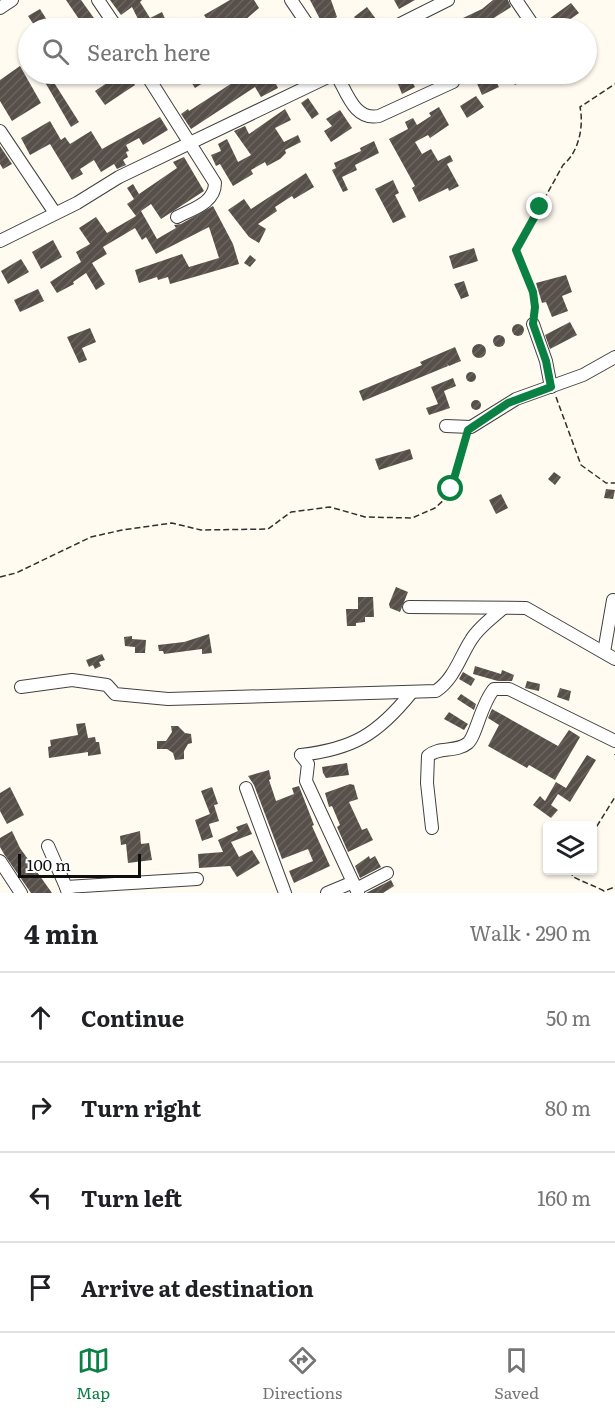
<!DOCTYPE html>
<meta charset="utf-8">
<style>
:root{--surface:#fff;--page:#f6f6f6;--text:#202124;--muted:#757577;--line:#e0e0e0;--accent:#0b8043}
body{margin:0;font-family:Literata,serif;background:var(--page);color:var(--text)}
.controls{position:absolute;right:18px;bottom:18px;display:grid;overflow:hidden;border-radius:6px;box-shadow:0 2px 4px #0004}
.controls button{width:54px;height:54px;display:grid;place-items:center;padding:0;border:0;border-bottom:2px solid var(--line);background:var(--surface);color:var(--text);font:30px sans-serif}
.scale{position:absolute;left:18px;bottom:15px;width:123px;box-sizing:border-box;padding-left:6px;border:3px solid #0e0e0e;border-top:0;font-size:16px;line-height:21px;white-space:nowrap;color:#0e0e0e;-webkit-text-stroke:4px #fff;paint-order:stroke}
.stop{position:absolute;width:18px;height:18px;margin:-14px;border:4px solid #0b8043;border-radius:50%;background:#fff}
.stop.end{background:#0b8043;border-color:#fff;box-shadow:0 2px 6px #0008}
.list{margin:0;padding:0;list-style:none}
h2{display:flex;justify-content:space-between;align-items:center;height:78px;margin:0;padding:0 24px;font-size:26px}
h2 small{font-size:20px;font-weight:400;color:var(--muted)}
.list li{display:grid;grid-template-columns:39px 1fr auto;gap:18px;align-items:center;box-sizing:border-box;height:90px;padding:0 24px;border-top:2px solid var(--line)}
.list b{display:block;font-size:22px;white-space:nowrap}
.list em{font-size:20px;font-style:normal;color:var(--muted)}
.icon{flex:none;width:33px;height:33px;fill:none;stroke:currentColor;stroke-width:2;stroke-linecap:round;stroke-linejoin:round}
.map{position:relative;flex:none;width:615px;height:893px;overflow:hidden}
.search{position:absolute;background:var(--surface);box-shadow:0 2px 4px #0004;left:18px;right:18px;top:18px;height:66px;display:flex;align-items:center;gap:15px;box-sizing:border-box;padding:0 21px;border-radius:33px;color:var(--muted);font-size:22px}
.sheet{height:438px;background:var(--surface)}
nav{display:flex;justify-content:space-around;align-items:center;box-sizing:border-box;height:84px;border-top:2px solid var(--line);background:var(--surface);font-size:16px;color:var(--muted)}
nav a{display:grid;justify-items:center;gap:3px}
nav .on{color:var(--accent)}
.map>svg:first-child{display:block}
.building{fill:url(#building-hatch)}
.lines{fill:none;stroke-linecap:round;stroke-linejoin:round}
.minor-casing{stroke:#414141;stroke-width:14}
.path{stroke:#303030;stroke-width:1.5;stroke-dasharray:6 3;stroke-linecap:butt}
.minor{stroke:#fff;stroke-width:12}
.route{stroke:#0b8043;stroke-width:8}
</style>
<div class="map">
<svg width="615" height="893" viewBox="0 0 615 893">
<defs>
<pattern id="building-hatch" width="6" height="6" patternUnits="userSpaceOnUse" patternTransform="scale(1.5)"><rect width="6" height="6" fill="#574f4a"/><path d="M-1 1l2-2M0 6l6-6M5 7l2-2" fill="none" stroke="#6a6460"/></pattern>
</defs>
<rect width="100%" height="100%" fill="#fffbf0"/>
<!-- building -->
<g class="building">
<path d="M66,0H81L101,28H85Z"/>
<path d="M110,0H142L140,2L150,18L162,12L167,23L171,20L176,28H139L136,24L139,21L132,7L121,15Z"/>
<path d="M230,0H254L259,8L236,28H189L206,18L204,15Z"/>
<path d="M310,0H331L337,17L325,24L328,28H318L317,24L321,21Z"/>
<path d="M394,0H415L399,9Z"/>
<path d="M493,0H508L511,7L478,28H424L440,20L444,27L482,9Z"/>
<path d="M571,3L579,13L558,28H543L542,24Z"/>
<path d="M367,7L379,23L372,28H363L354,17Z"/>
<path d="M40,9L52,28H36L28,16Z"/>
<path d="M20,66L41,103L12,121L0,101V80Z"/>
<path d="M48,74H67L53,81L79,122L71,127L42,77Z"/>
<path d="M120,74H128L135,85L105,105L95,91Z"/>
<path d="M191,74H217L195,88L187,76Z"/>
<path d="M246,74H271L278,88L261,97L255,87L191,129L181,114L188,109L189,111Z"/>
<path d="M394,74H408L415,87L402,94Z"/>
<path d="M473,74H492L499,87L482,95Z"/>
<path d="M514,74H534L515,85L510,76Z"/>
<path d="M476,96L484,107L467,118L460,106Z"/>
<path d="M308,98L319,114L312,119L301,103Z"/>
<path d="M439,107L449,125L430,138L428,135L415,142L422,154L431,149L438,161L450,155L453,161L447,164L459,186L449,191L448,188L419,202L412,188L415,186L389,139L408,129L405,122L413,118L417,125L431,116L429,113Z"/>
<path d="M285,109L291,120L275,128L284,142L298,135L301,142L285,150L286,153L280,159L267,166L265,162L251,170L253,174L233,186L220,164L216,166L211,155L221,151L218,144L227,139L238,162L251,155L234,131L245,126L249,134Z"/>
<path d="M340,110L352,128L331,142L324,131L332,126L326,119Z"/>
<path d="M160,117L168,130L143,145L139,138L126,145L129,151L126,152L128,157L123,160L126,165L117,169L114,164L101,172L94,160L80,169L83,174L72,180L50,144L30,155L21,138L50,121L61,140L65,137L70,144L91,131L102,149Z"/>
<path d="M374,141L379,153L355,165L357,170L342,177L348,190L343,192L332,170L336,168L334,163L361,151L360,148Z"/>
<path d="M0,146L12,164L3,169L0,164Z"/>
<path d="M184,157L204,191L161,219L151,204L141,211L157,239L176,228L174,225L181,224L213,206L233,244L239,264L170,284L168,277L158,280L157,277L139,283L135,270L182,254L189,267L219,258L209,227L156,254L146,237L142,240L135,228L103,247L107,254L92,263L105,284L96,290L86,273L73,282L74,284L57,293L50,282L81,262L76,252L90,244L79,228L96,217L107,233L136,216L127,204L134,199L127,188L133,184L139,194L177,168L173,162Z"/>
<path d="M306,173L314,187L294,199L292,196L275,207L277,211L258,224L266,229L259,243L249,237L228,210L244,199L251,209Z"/>
<path d="M393,180L399,193L395,195L406,217L393,223L375,189Z"/>
<path d="M53,240L62,257L41,269L32,252Z"/>
<path d="M474,248L478,261L453,269L449,256Z"/>
<path d="M250,255L256,260L250,267L244,263Z"/>
<path d="M21,259L29,272L8,284L1,271Z"/>
<path d="M566,275L572,292L562,296L568,311L552,317L546,302L542,303L536,283Z"/>
<path d="M464,281L469,296L461,299L454,284Z"/>
<path d="M38,289L44,301L20,312L14,300Z"/>
<path d="M570,322L577,335L550,349L545,335Z"/>
<circle cx="518" cy="330" r="6"/>
<path d="M90,328L96,342L82,348L87,360L79,363L67,337Z"/>
<circle cx="499" cy="341" r="6"/>
<circle cx="479" cy="351" r="7"/>
<path d="M455,347L461,361L449,366L447,364L448,366L363,401L359,391L422,365L420,362Z"/>
<circle cx="471" cy="377" r="5"/>
<path d="M453,378L456,386L444,391L450,408L429,415L426,408L438,404L431,387Z"/>
<circle cx="476" cy="405" r="5"/>
<path d="M410,449L413,459L379,470L375,459Z"/>
<path d="M554,472L561,477L555,485L548,479Z"/>
<path d="M606,489L615,490L613,499L604,498Z"/>
<path d="M501,494L508,508L496,514L489,500Z"/>
<path d="M396,587L408,592L400,612L390,608L389,604Z"/>
<path d="M358,597H373L374,617H365V622L356,623V626H347L346,609H358Z"/>
<path d="M209,634L212,653L202,654V649L164,654L163,651H159L158,645L184,642Z"/>
<path d="M132,636V639L146,640L145,653H135V647L125,646L124,637Z"/>
<path d="M102,654L105,660L99,662L101,666L95,669L93,665L89,667L86,660Z"/>
<path d="M475,666L501,674L502,670L514,675L512,681H498L473,674Z"/>
<path d="M463,672L475,679L471,686L459,679Z"/>
<path d="M527,681L540,684L539,691L525,688Z"/>
<path d="M560,688L571,691L569,701L557,697Z"/>
<path d="M461,694L476,704L474,710L457,699Z"/>
<path d="M492,709L558,746L569,730L580,737L555,780L529,765L527,768L488,746L499,725L488,718Z"/>
<path d="M449,712L468,724L464,730L444,719Z"/>
<path d="M85,723L88,738L95,737L96,742H99L101,754L88,756V752L49,758L48,747L51,746L50,740L78,735L76,724Z"/>
<path d="M171,726H178L185,733L191,734L192,743L188,744L184,751V759L175,760L173,753L167,749H157V741H166L172,732Z"/>
<path d="M587,755L596,760L570,802L558,794L551,805L558,810L551,818L533,805L540,796L545,801L556,782L566,788Z"/>
<path d="M347,763L349,775L326,778L323,773L322,767Z"/>
<path d="M269,770L271,779L269,780L276,801L294,794L292,788L299,786L314,825L312,826L330,866L294,883L289,871L313,861L308,849L282,859L254,785L248,776Z"/>
<path d="M350,784L354,785L358,799L349,802L362,830L367,828L373,840L348,852L337,827L340,825L332,806L329,807L325,793Z"/>
<path d="M10,787L24,815L7,824L0,811V793Z"/>
<path d="M212,787L218,804L214,805L219,821L209,824L213,837L202,841L195,820L210,814L201,791Z"/>
<path d="M247,823L252,834L231,842L239,857L252,850L260,863L237,877L230,866L199,868L198,854L223,852L218,840L238,831L236,827Z"/>
<path d="M12,831L20,848L52,893H31L4,854L0,847V838Z"/>
<path d="M140,831L141,844L149,843L152,860L128,863L126,844L121,845L120,836Z"/>
<path d="M369,856L370,859L375,856L381,867L360,878L355,866Z"/>
<path d="M391,880L394,886L383,893H366Z"/>
</g>
<g class="lines">
<defs>
<g id="minor">
<path d="M98,0L117,28"/>
<path d="M291,0L310,28"/>
<path d="M516,0L535,28"/>
<path d="M0,8L12,0"/>
<path d="M392,28L448,0"/>
<path d="M146,74L215,183C215,203 192,209 177,217"/>
<path d="M336,74C347,92 354,121 379,116L453,82"/>
<path d="M0,131L55,213"/>
<path d="M0,241L77,203L119,177L334,74"/>
<path d="M533,324L546,361L551,387"/>
<path d="M446,426L471,427L516,399L583,375L615,357"/>
<path d="M409,607L526,608L615,659"/>
<path d="M604,652L613,600"/>
<path d="M21,687L72,680L107,685L115,694L168,699L436,691C454,679 460,657 471,640C478,628 492,618 502,609"/>
<path d="M301,755L308,764L306,781L358,893"/>
<path d="M301,755C353,749 378,734 411,693"/>
<path d="M246,788L285,893"/>
<path d="M432,828L427,783L428,756C439,746 456,753 468,743C476,736 481,704 494,689H509L615,741"/>
<path d="M48,846L66,887"/>
<path d="M0,861L21,893"/>
<path d="M68,893L66,887L197,879"/>
<path d="M327,893L351,883L358,888L387,873"/>
</g>
</defs>
<!-- minor casing -->
<use href="#minor" class="minor-casing"/>
<!-- path -->
<g class="path">
<path d="M534,315L533,292L516,250L563,165C579,152 584,126 580,107L615,84"/>
<path d="M556,397L581,465L606,483H615"/>
<path d="M0,577L16,573L91,537L122,530L172,523L201,530L268,529L291,512L330,507L365,517L412,518L435,508L447,497L456,479L465,436"/>
<path d="M615,754V755"/>
<path d="M592,834L615,797"/>
<path d="M574,870L572,876C582,882 593,885 604,891L615,887"/>
</g>
<!-- minor -->
<use href="#minor" class="minor"/>
</g>
<g class="lines">
<!-- route -->
<path class="route" d="M451,489L468,430L508,403L551,387L546,361L533,324L535,307L533,292L516,250L540,207"/>
</g>
</svg>
<div class="controls">
<button><svg class="icon" aria-label="layers" viewBox="0 0 24 24"><path d="M12 4l9 5-9 5-9-5zM3 14l9 5 9-5"/></svg></button>
</div>
<div class="scale">100 m</div>
<div class="stop" style="left:451px;top:489px"></div>
<div class="stop end" style="left:540px;top:207px"></div>
<div class="search"><svg class="icon" aria-label="search" viewBox="0 0 24 24"><circle cx="10" cy="10" r="6"/><path d="M15 15l6 6"/></svg>Search here</div>
</div>
<section class="sheet">
<h2>4 min<small>Walk · 290 m</small></h2>
<ul class="list">
<li><svg class="icon" aria-label="ahead" viewBox="0 0 24 24"><path d="M12 20V5M6 11l6-6 6 6"/></svg><div><b>Continue</b></div><em>50 m</em></li>
<li><svg class="icon" aria-label="right" viewBox="0 0 24 24"><path d="M7 20v-9h11M14 6l5 5-5 5"/></svg><div><b>Turn right</b></div><em>80 m</em></li>
<li><svg class="icon" aria-label="left" viewBox="0 0 24 24"><path d="M17 20v-9H6M10 6l-5 5 5 5"/></svg><div><b>Turn left</b></div><em>160 m</em></li>
<li><svg class="icon" aria-label="arrive" viewBox="0 0 24 24"><path d="M6 21V4h12l-3 4 3 4H6"/></svg><div><b>Arrive at destination</b></div></li>
</ul>
</section>
<nav>
<a class="on"><svg class="icon" aria-label="map" viewBox="0 0 24 24"><path d="M3 6l6-2 6 2 6-2v14l-6 2-6-2-6 2zM9 4v14M15 6v14"/></svg>Map</a>
<a><svg class="icon" aria-label="directions" viewBox="0 0 24 24"><path d="M12 3l9 9-9 9-9-9zM9 14v-3h6M13 9l2 2-2 2"/></svg>Directions</a>
<a><svg class="icon" aria-label="saved" viewBox="0 0 24 24"><path d="M7 4h10v16l-5-4-5 4z"/></svg>Saved</a>
</nav>
